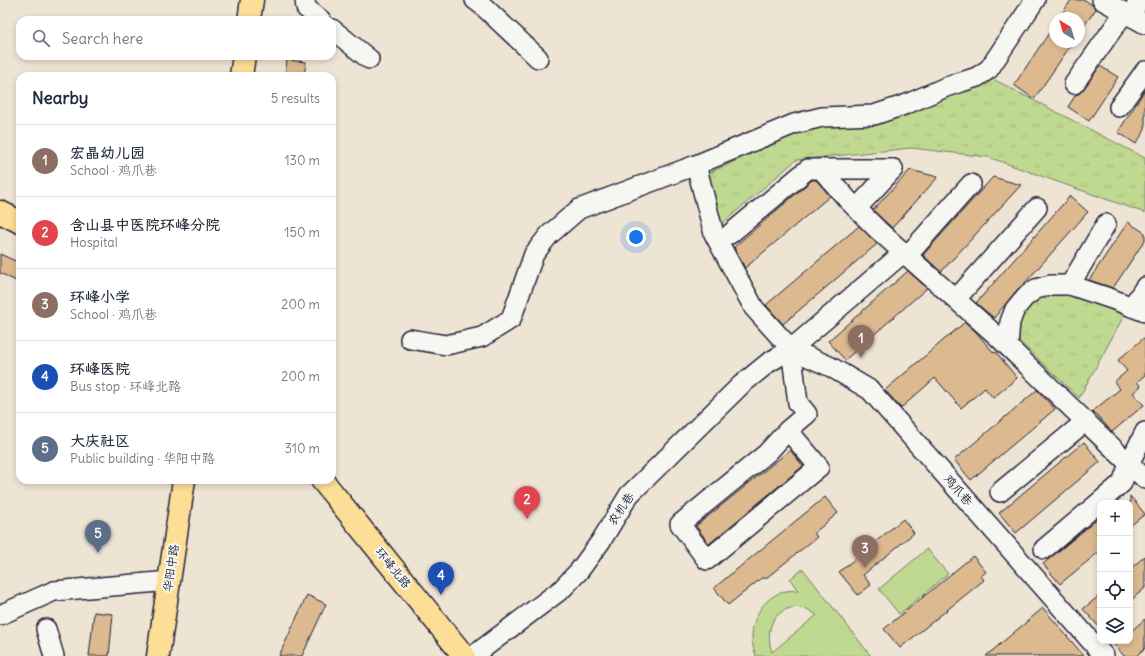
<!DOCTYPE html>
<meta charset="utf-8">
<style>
:root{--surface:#fff;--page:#f6f6f7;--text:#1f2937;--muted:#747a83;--line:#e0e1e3;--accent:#db2777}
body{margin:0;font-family:Delius,"LXGW WenKai TC",sans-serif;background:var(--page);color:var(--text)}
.controls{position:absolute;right:12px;bottom:12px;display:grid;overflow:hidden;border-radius:8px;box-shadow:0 2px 6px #0003}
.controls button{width:36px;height:36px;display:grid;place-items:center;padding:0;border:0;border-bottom:1px solid var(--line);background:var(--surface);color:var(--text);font:20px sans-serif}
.compass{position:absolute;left:1049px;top:12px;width:36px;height:36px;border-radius:50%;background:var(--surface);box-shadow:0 2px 6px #0003;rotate:322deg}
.you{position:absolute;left:636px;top:237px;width:14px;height:14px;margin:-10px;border:3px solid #fff;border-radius:50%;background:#1a73e8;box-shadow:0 0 0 6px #1a73e833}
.badge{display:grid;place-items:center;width:26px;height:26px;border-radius:50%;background:var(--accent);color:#fff;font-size:13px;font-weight:700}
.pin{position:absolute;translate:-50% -33px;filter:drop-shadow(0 1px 2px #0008)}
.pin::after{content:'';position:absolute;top:21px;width:14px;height:12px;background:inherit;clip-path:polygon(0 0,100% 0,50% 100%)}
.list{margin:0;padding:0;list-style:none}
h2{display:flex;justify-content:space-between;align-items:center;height:52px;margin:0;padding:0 16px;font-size:17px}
h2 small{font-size:13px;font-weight:400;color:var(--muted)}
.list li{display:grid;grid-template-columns:26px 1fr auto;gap:12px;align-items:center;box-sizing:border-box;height:72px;padding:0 16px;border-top:1px solid var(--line)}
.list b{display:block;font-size:15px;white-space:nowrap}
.list p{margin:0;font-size:13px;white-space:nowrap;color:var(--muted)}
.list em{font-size:13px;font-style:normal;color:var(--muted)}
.icon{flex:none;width:22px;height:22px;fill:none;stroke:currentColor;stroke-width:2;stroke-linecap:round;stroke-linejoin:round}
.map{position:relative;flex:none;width:1145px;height:656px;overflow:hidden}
.search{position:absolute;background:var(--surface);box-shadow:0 2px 6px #0003;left:16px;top:16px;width:320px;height:44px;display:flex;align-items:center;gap:10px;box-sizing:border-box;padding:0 14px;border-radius:12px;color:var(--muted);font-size:15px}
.panel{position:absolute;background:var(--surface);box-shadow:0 2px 6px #0003;left:16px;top:72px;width:320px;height:412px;border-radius:12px}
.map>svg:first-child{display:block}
.grass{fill:url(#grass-tufts);stroke:#717e66}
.pitch{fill:#c0d990;stroke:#717e66;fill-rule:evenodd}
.building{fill:#dcb98e;stroke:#22223b}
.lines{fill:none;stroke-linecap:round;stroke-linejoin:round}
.minor-casing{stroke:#22223b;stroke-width:22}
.major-casing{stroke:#22223b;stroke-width:25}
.minor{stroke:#f6f6f2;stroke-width:19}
.major{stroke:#fdde96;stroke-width:22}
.labels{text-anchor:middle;stroke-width:4;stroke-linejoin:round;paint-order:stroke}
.street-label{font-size:12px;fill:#22223b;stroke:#f6f6f2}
</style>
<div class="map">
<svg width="1145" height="656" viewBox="0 0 1145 656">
<defs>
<pattern id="grass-tufts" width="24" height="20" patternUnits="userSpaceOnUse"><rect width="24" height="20" fill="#c0d990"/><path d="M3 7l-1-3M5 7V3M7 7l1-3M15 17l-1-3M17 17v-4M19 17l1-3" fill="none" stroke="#a5ba7d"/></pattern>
</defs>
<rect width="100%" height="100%" fill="#eee4d4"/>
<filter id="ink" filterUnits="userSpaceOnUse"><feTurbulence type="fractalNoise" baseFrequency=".025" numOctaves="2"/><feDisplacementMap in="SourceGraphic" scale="8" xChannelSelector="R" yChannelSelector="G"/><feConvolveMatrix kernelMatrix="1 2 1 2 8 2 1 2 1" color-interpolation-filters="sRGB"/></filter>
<g filter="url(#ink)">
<!-- grass -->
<g class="grass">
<path d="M991,78L1145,158V213L988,157L911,148L796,160L716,229L705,175L813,125Z"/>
<path d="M1057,291L1125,314L1079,398L1017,339L1021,312L1030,302Z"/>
</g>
<!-- pitch -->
<g class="pitch">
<path d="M927,549L948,574L899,614L879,589Z"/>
<path d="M803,569L871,656H756C754,650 752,644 752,638C752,617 764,596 786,591C790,590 794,591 798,591L790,579ZM795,607L807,609L817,615L772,652C767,637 768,620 783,611C786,609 791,608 795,607Z"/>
</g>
<!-- building -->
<g class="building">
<path d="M1071,0H1085L1092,5L1096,9L1079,33V18H1059Z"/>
<path d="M1055,24V42H1073L1034,99L1014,85Z"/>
<path d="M287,60L306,62L304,76H285Z"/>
<path d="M1100,66L1118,77L1089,121L1068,107L1076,94H1079L1083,90Z"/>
<path d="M1145,90V130L1136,144L1118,132Z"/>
<path d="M910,170L938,177L892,228L873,210Z"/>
<path d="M993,177L1021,185L941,272L923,255Z"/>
<path d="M812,180H816L830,196L745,268L734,247Z"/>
<path d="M1070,196L1088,212L1024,284L1017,290L994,318L976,303Z"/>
<path d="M1128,222L1145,233V240L1113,288L1089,280Z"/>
<path d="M859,226L877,244L783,324L766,305Z"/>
<path d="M0,254L20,263V283L0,273Z"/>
<path d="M908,271L927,288L845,360L828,341Z"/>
<path d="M965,322L976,332L994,353L996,352L1017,378L993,398L985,388L961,408L935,378L901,408L885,390Z"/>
<path d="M1145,337V375L1137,382L1141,386L1133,393L1144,405L1112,432L1093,411L1120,389L1114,382L1127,371L1118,360Z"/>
<path d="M1037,390L1055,409L971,480L954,460Z"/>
<path d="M1084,442L1100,462L1016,533L999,513Z"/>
<path d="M790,450L803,466L709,544L696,526Z"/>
<path d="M1130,496L1145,514L1130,526Z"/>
<path d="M825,497L838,513L814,533L817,537L765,579L763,577L728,605L714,588Z"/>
<path d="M1100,517V551L1060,584L1043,564Z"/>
<path d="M903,519L914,533L863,575L871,585L858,595L839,572Z"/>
<path d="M973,556L986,572L981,576L984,580L900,648L884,629Z"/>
<path d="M1145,556V588L1130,601V569Z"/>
<path d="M307,595L326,604L302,656H279Z"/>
<path d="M1100,595V628L1083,609Z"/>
<path d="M1043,608L1084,656H986Z"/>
<path d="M94,612L113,614L109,656H89Z"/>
<path d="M1145,619V648L1136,656H1124L1111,641H1130V632Z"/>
</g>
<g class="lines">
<defs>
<g id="minor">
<path d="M305,0L306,8L321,20"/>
<path d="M475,0L483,6L538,58"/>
<path d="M1102,0L1145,24"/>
<path d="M1132,17L1138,0"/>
<path d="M332,29L369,59"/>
<path d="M1074,84L1124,13"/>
<path d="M1119,107L1145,71"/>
<path d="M696,165L794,124L822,117L874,115L907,104L946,87L977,77L989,69L1035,0"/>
<path d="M821,169L848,200L878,230L997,336L1145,479"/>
<path d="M857,208L893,169"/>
<path d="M730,234L808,169H893"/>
<path d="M907,256L971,184"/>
<path d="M1070,285L1106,224"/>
<path d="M956,299L1037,208"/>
<path d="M1132,307L1145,287"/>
<path d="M410,339L446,345L482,337L511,319L534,254L549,235L579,209L696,165L714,234L754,308L791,349L798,403L807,414L788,430L767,453L680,524L707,560L819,467L788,430"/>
<path d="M1008,346L1010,322L1015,309L1025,297L1036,289L1051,285H1070L1112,299L1145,312"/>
<path d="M791,349L831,367L870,390L1104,656"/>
<path d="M1000,492L1086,421"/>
<path d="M1044,549L1122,483L1129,464L1145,432"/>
<path d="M0,615L54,591L170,581"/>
<path d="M46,629L54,656"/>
<path d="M473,656L562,589L579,571L601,541L629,495L741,385L768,363L791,349L903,253"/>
</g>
<g id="major">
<path d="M249,20L252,0"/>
<path d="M241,76L244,56"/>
<path d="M0,212L20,222"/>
<path d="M322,480L464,656"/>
<path d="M158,656L184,480"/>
</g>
</defs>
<!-- minor casing -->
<use href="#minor" class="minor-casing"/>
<!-- major casing -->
<use href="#major" class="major-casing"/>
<!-- minor -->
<use href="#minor" class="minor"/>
<!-- major -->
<use href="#major" class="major"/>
</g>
</g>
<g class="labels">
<!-- street labels -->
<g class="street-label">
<text transform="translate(958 490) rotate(49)" y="4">鸡爪巷</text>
<text transform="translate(621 509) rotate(-56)" y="4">农机巷</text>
<text transform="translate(171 568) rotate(-82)" y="4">华阳中路</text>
<text transform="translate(393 568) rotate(51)" y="4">环峰北路</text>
</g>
</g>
</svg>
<div class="controls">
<button>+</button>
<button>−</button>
<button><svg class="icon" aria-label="locate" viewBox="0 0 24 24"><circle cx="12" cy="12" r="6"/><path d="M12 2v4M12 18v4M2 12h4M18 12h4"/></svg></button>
<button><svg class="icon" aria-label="layers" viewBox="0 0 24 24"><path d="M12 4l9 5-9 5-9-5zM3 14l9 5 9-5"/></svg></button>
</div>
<svg class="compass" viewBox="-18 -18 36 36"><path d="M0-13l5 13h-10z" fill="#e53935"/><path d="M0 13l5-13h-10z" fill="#747a83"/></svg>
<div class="you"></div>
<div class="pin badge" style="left:861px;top:358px;background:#8d6e63">1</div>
<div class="pin badge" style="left:527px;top:519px;background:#e0444e">2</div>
<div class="pin badge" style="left:865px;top:568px;background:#8d6e63">3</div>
<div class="pin badge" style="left:441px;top:595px;background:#1a4fb4">4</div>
<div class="pin badge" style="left:98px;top:553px;background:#5c6f8a">5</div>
<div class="search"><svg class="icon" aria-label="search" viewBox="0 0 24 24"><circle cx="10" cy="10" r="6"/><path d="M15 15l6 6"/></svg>Search here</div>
<section class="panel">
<h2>Nearby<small>5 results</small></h2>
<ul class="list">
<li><span class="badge" style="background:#8d6e63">1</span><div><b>宏晶幼儿园</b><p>School · 鸡爪巷</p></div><em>130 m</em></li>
<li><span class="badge" style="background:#e0444e">2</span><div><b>含山县中医院环峰分院</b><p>Hospital</p></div><em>150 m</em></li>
<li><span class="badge" style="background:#8d6e63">3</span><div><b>环峰小学</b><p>School · 鸡爪巷</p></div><em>200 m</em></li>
<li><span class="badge" style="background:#1a4fb4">4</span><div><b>环峰医院</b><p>Bus stop · 环峰北路</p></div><em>200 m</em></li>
<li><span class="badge" style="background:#5c6f8a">5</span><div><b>大庆社区</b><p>Public building · 华阳中路</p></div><em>310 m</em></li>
</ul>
</section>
</div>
